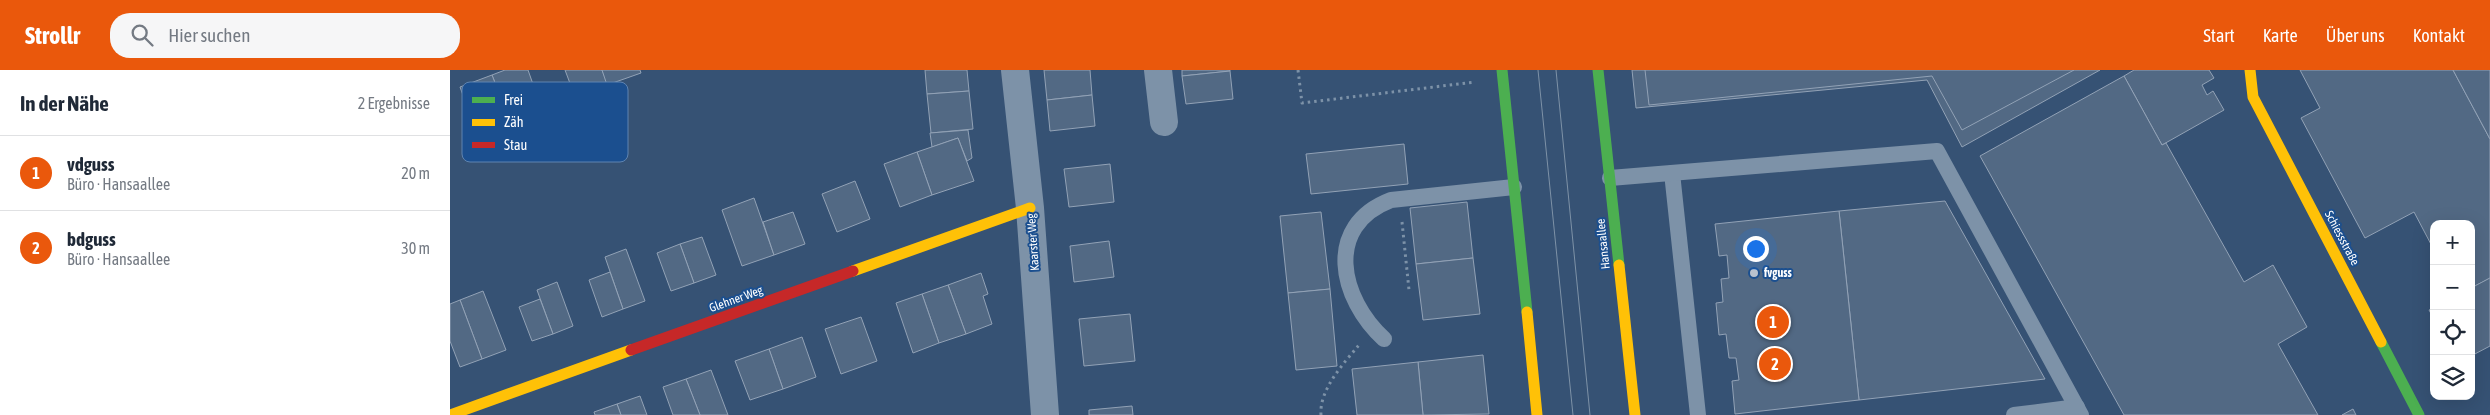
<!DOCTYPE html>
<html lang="de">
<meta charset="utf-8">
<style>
:root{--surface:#fff;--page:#f6f6f7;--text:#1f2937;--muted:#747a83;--line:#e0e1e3;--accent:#ea580c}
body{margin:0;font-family:"Asap Condensed",sans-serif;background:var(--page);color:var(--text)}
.controls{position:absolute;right:15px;bottom:15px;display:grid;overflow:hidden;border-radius:10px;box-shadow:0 5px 20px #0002}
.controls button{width:45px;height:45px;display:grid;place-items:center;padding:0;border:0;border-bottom:1px solid var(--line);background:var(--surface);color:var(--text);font:25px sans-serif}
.you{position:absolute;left:1305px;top:178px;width:18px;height:18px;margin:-12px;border:4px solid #fff;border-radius:50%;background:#1a73e8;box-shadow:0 0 0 8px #1a73e833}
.badge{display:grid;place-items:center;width:32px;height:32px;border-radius:50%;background:var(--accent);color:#fff;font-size:16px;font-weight:700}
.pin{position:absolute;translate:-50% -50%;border:2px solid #fff;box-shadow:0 1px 5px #0006}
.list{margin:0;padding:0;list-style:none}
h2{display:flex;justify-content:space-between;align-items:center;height:65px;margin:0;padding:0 20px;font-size:21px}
h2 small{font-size:16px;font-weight:400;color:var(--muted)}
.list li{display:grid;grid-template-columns:32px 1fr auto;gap:15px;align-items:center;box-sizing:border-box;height:75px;padding:0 20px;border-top:1px solid var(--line)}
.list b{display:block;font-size:19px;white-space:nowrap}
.list p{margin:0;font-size:16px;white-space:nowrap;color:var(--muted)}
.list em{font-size:16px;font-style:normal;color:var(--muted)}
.icon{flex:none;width:28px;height:28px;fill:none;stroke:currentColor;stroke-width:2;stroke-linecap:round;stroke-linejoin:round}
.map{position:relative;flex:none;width:2040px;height:345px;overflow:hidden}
header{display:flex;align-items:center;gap:30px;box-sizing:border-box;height:70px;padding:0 25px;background:var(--accent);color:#fff}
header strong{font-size:24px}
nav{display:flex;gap:28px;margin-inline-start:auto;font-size:18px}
.search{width:350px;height:45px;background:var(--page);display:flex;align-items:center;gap:12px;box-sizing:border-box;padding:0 18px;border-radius:20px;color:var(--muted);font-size:19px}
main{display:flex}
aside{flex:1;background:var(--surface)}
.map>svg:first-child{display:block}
.building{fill:#526984;stroke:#92a2b6}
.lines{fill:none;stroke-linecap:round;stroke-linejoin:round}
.path{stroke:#7d92a8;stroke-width:3;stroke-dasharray:2.5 4;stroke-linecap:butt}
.lane{stroke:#7d92a8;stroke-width:16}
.street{stroke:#7d92a8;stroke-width:28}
.fast{stroke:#4caf50;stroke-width:11}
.slow{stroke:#ffc107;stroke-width:11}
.jam{stroke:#c62828;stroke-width:11}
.tram{stroke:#7e92a7;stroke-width:1}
.poi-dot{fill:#b9c2ce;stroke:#1b4f8f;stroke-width:2}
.labels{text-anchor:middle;stroke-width:4;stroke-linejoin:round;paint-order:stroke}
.street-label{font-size:12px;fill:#fff;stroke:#1b4f8f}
.poi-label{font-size:12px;font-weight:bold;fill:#fff;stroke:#1b4f8f;text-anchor:start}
.key{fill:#1b4f8f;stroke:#5f84b1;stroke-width:1}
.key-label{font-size:14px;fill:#fff}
</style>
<header>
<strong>Strollr</strong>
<div class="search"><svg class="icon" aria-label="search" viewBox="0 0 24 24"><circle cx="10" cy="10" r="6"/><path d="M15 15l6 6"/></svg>Hier suchen</div>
<nav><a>Start</a><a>Karte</a><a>Über uns</a><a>Kontakt</a></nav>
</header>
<main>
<aside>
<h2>In der Nähe<small>2 Ergebnisse</small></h2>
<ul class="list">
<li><span class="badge">1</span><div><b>vdguss</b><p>Büro · Hansaallee</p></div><em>20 m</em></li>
<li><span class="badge">2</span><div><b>bdguss</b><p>Büro · Hansaallee</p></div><em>30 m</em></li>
</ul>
</aside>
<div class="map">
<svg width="2040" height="345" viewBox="0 0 2040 345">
<rect width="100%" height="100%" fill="#365274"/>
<!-- building -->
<g class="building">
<path d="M55,0H78L91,37L59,49L42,5Z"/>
<path d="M115,0H152L160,20L127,32Z"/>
<path d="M152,0H190L191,3L157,15Z"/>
<path d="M475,0H517L519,21L477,24Z"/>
<path d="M594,0H640L642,25L597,30Z"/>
<path d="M732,0H780V1L732,6Z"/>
<path d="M1182,0H1650L1512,77L1477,10L1186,38Z"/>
<path d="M1195,0H1624L1512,60L1482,6L1199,35Z"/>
<path d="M1684,0H1759L1764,8L1752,15L1757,25L1763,21L1774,40L1712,75L1674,6Z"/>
<path d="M1850,0H2003L2040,69V208L2021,218V154H1984V180L1964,142L1915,168L1851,48L1870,38Z"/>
<path d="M2003,0H2040V69Z"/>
<path d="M780,1L783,29L736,34L732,6Z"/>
<path d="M42,5L59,49L26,61L10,17Z"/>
<path d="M1674,6L1712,75L1716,73L1794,212L1823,195L1857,257L1828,274L1868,345H1674L1530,86Z"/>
<path d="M519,21L523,59L481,63L477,24Z"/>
<path d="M642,25L645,56L600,61L597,30Z"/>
<path d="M518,60L522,88L517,91L508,68L482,77L480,63Z"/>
<path d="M508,68L524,111L482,125L467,82Z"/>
<path d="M954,74L958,114L861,124L856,84Z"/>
<path d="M467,82L482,125L450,137L434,94Z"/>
<path d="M660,94L664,132L619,137L614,99Z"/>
<path d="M405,111L420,149L387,162L372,124Z"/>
<path d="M304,128L324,185L292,196L272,140Z"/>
<path d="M1495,131L1595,309L1409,330L1389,141Z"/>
<path d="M1017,132L1023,188L966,194L960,138Z"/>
<path d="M1389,141L1409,330L1285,344L1282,311L1289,310L1286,288H1279L1276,264L1269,265L1266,233L1273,232L1271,209L1279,208L1277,185L1269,186L1265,154Z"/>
<path d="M343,142L355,174L324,185L313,152Z"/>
<path d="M871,142L880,219L838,223L830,146Z"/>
<path d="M252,167L266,205L244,213L230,174Z"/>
<path d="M659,171L664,207L624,212L620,176Z"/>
<path d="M230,174L244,213L221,221L207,183Z"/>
<path d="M176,179L195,231L173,239L155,187Z"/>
<path d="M1023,188L1030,244L973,250L966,194Z"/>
<path d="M160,202L173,239L152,247L139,210Z"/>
<path d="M531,203L538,224L533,226L542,254L516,264L498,215Z"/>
<path d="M2040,208V276L2021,286V218Z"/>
<path d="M107,212L123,256L103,264L87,220Z"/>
<path d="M498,215L516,264L489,273L472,224Z"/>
<path d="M880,219L887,296L846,300L838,223Z"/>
<path d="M33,221L56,280L32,289L10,230Z"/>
<path d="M472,224L489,273L463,283L446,233Z"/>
<path d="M90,229L103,264L82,271L69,237Z"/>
<path d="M10,230L32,289L10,297L0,271V234Z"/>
<path d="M1984,238V249L1979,240Z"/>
<path d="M680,244L685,291L634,296L629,249Z"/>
<path d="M411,247L427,291L391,304L375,259Z"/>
<path d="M352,267L366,307L333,319L319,279Z"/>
<path d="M319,279L333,319L300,330L285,291Z"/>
<path d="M1033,285L1039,344L973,345L968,292Z"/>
<path d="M968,292L973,345H907L902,299Z"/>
<path d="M261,300L278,345H250L236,309Z"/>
<path d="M236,309L250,345H223L213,317Z"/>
<path d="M190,326L197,345H171L167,334Z"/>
<path d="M167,334L171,345H145L144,342Z"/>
<path d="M682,336L683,345H639V340Z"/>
<path d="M1903,339L1906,345H1892Z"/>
</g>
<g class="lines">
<!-- path -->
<g class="path">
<path d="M848,0L852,33L1025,12"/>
<path d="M952,152L959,220"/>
<path d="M871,345C869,320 893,294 909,275"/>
</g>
<!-- lane -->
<g class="lane">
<path d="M1222,103L1248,345"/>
<path d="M1160,108L1487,81L1631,345"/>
<path d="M934,269C890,229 873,156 941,130L1064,117"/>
<path d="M1564,345L1627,337"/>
</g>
<!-- street -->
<g class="street">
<path d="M565,0L580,138L595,345"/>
<path d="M708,0L714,52"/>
</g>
<!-- fast -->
<g class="fast">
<path d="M1052,0L1077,242"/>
<path d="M1148,0L1169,195"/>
<path d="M1931,272L1969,345"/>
</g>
<!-- slow -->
<g class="slow">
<path d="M1800,0L1803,27L1931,272"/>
<path d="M1169,195L1185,345"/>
<path d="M403,201L580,138"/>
<path d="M1077,242L1087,345"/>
<path d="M0,345L181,280"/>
</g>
<!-- jam -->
<path class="jam" d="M181,280L403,201"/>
<!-- tram -->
<g class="tram">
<path d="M1088,0L1123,345"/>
<path d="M1106,0L1140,345"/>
</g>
</g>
<!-- markers -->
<circle class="poi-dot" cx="1304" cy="203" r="5"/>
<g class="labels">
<!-- street labels -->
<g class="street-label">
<text transform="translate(1892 168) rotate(62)" y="4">Schiessstraße</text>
<text transform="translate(583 172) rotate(-94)" y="4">Kaarster Weg</text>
<text transform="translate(1153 174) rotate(-96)" y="4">Hansaallee</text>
<text transform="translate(286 229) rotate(-20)" y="4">Glehner Weg</text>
</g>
<!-- poi labels -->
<g class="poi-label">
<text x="1314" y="207">fvguss</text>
</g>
</g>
<!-- legend -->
<rect x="12" y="12" width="166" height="80" rx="8" class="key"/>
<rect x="22" y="27" width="23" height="6" fill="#4caf50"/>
<rect x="22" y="49" width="23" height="7" fill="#ffc107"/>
<rect x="22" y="72" width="23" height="6" fill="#c62828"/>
<g class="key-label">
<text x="54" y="35">Frei</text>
<text x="54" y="57">Zäh</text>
<text x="54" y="80">Stau</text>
</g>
</svg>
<div class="controls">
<button>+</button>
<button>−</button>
<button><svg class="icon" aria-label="locate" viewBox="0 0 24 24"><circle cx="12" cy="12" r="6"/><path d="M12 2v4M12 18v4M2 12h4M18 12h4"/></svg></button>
<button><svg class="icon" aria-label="layers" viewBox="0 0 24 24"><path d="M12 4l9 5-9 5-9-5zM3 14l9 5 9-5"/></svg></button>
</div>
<div class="you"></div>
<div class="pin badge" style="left:1323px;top:252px">1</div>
<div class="pin badge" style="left:1325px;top:294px">2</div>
</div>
</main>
